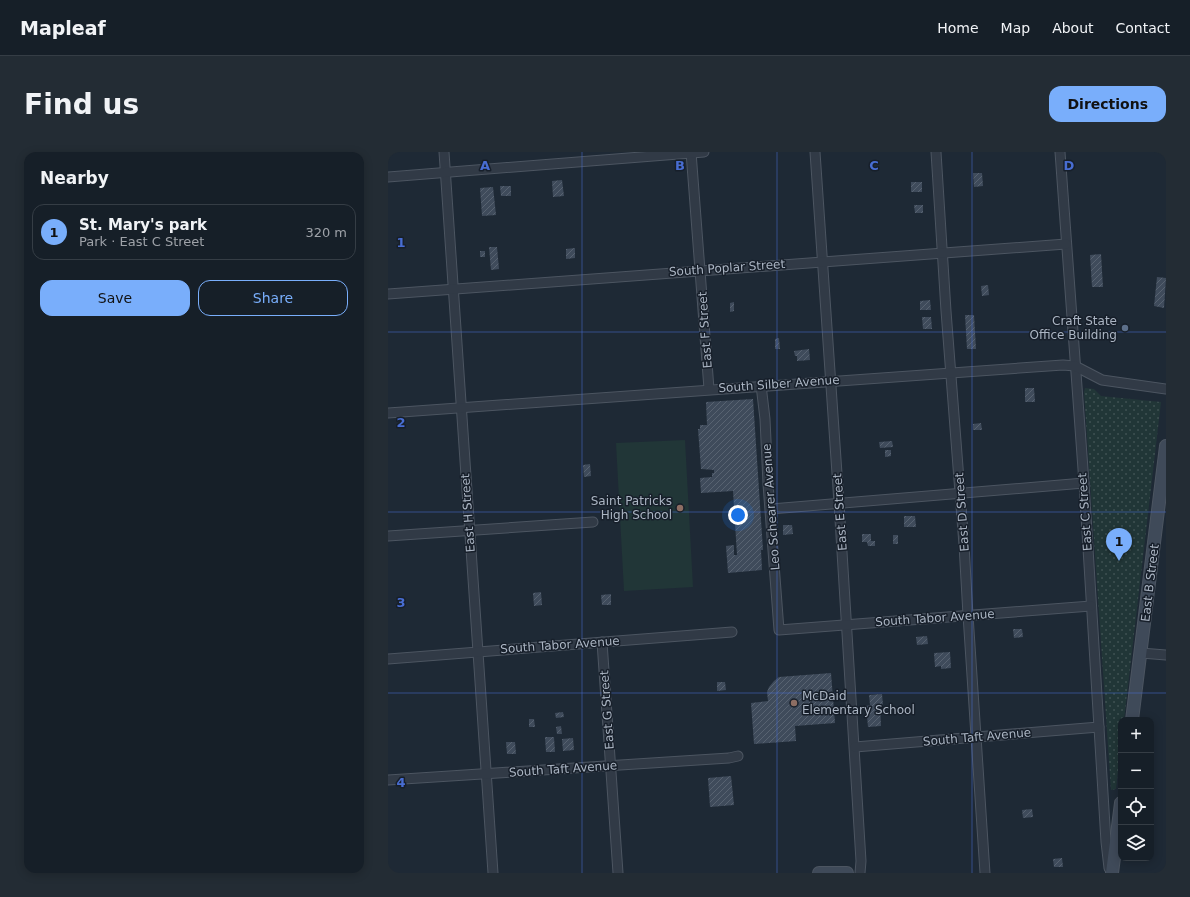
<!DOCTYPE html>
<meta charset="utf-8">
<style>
:root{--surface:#161f28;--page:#232c34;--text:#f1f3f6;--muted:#9ea2a8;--line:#353d45;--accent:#79aefb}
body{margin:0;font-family:"DejaVu Sans",sans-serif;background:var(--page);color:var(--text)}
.controls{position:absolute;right:12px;bottom:12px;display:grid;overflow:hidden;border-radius:8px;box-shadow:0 2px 10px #0003}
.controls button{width:36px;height:36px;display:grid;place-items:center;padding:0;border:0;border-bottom:1px solid var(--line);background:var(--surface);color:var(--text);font:20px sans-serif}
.you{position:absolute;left:350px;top:363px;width:14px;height:14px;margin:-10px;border:3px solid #fff;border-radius:50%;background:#1a73e8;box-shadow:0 0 0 6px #1a73e833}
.badge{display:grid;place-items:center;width:26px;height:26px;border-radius:50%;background:var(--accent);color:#111;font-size:13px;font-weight:700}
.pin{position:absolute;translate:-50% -33px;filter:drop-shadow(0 1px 2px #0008)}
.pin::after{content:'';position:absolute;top:21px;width:14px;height:12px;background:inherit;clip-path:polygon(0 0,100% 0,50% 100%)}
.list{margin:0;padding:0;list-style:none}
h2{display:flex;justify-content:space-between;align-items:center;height:52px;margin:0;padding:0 16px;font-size:17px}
h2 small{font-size:13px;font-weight:400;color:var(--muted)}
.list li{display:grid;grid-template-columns:26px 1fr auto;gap:12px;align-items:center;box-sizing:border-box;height:56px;margin:0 8px 8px;padding:0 8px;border:1px solid var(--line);border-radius:12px}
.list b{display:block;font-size:15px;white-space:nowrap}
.list p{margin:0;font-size:13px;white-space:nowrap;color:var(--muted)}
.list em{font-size:13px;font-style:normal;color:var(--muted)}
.actions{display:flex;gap:8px;padding:12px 16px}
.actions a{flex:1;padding:9px 0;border:1px solid var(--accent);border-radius:12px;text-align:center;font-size:14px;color:var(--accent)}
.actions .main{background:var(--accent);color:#111}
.icon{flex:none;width:22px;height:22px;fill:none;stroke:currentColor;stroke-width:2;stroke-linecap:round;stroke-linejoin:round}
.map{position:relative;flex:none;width:778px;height:721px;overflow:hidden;border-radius:12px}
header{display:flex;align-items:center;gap:24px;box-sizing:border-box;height:56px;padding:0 20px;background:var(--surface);border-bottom:1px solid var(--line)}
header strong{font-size:19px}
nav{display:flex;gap:22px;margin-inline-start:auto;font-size:14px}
.intro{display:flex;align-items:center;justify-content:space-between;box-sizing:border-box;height:96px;padding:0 24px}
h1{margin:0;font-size:28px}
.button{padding:10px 18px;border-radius:12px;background:var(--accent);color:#111;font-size:14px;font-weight:700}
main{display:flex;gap:24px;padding:0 24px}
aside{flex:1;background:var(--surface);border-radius:12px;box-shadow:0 2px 10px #0003}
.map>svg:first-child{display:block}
.park{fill:url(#park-dots)}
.pitch{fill:#213637}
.building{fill:url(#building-hatch)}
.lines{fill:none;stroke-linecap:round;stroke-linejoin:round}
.street-casing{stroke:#4c5561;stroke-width:11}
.secondary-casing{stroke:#4c5561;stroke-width:14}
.street{stroke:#313a46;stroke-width:9}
.secondary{stroke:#3f4a59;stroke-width:12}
.grid{fill:none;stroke:#486dd2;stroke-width:1;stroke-opacity:0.55}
.service-dot{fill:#5c6f8a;stroke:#171f2a;stroke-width:1.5}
.education-dot{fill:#8d6e63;stroke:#171f2a;stroke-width:1.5}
.labels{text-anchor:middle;stroke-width:3;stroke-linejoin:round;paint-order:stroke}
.street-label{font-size:12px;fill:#abb5c3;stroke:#171f2a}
.poi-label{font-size:12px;fill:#abb5c3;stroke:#171f2a;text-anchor:end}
.grid-label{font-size:13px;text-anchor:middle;font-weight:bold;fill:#486dd2;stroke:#171f2a;stroke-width:3;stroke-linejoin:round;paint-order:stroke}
</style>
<header>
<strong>Mapleaf</strong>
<nav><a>Home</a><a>Map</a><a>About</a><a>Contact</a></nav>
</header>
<div class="intro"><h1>Find us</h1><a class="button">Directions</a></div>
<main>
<aside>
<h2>Nearby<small></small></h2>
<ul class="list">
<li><span class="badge">1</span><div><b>St. Mary's park</b><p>Park · East C Street</p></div><em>320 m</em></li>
</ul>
<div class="actions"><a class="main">Save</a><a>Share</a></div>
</aside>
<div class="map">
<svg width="778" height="721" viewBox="0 0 778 721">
<defs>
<pattern id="park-dots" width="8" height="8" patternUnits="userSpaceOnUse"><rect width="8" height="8" fill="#213637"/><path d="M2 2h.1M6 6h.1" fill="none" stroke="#3f5152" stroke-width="1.8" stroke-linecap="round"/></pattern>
<pattern id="building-hatch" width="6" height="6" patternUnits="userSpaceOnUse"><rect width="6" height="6" fill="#3f4b5b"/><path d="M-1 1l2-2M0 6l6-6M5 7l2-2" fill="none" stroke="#586371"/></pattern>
</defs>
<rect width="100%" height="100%" fill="#1e2935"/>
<!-- park -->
<path class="park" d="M697,236L706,237L713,244L773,250L736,568H733V591L728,637L723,638L696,240Z"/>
<!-- pitch -->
<path class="pitch" d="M297,288L305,435L236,439L228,291Z"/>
<!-- building -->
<g class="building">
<path d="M585,21H594L595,34L586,35Z"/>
<path d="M174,28L176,44L165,45L164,29Z"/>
<rect x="523" y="30" width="11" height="10"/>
<path d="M112,34H123V44H113Z"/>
<path d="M105,35L108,63L94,64L92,36Z"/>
<path d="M526,53H535V61H527Z"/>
<path d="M101,95H109L111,117L103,118Z"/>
<path d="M187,96V106L178,107V97Z"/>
<rect x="92" y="99" width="5" height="6"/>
<path d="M713,102L715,135H704L702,103Z"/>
<path d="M769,125L778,126L776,156L766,154Z"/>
<path d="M600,133L601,143L594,144L593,134Z"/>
<path d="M542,148L543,158H532V149Z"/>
<path d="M346,150V159L342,160V151Z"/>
<path d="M577,163H586L588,197H579Z"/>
<path d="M534,165H543L544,177H535Z"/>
<path d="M391,186L392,197H387V187Z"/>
<path d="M421,197L422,208L409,209V204H407L406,199Z"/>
<path d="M637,236H646L647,250H637Z"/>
<path d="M365,247L375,398H373L374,418L340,421L338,394L346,393V403H349L345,339L313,341L312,326L324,325V321H326V318L313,317L310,277H312V273H319L318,250Z"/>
<path d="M593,271L594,278H585V272Z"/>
<path d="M504,289L505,295L492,296L491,290Z"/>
<path d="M497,298H503V304L497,305Z"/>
<path d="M202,312L203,324L196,325L195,313Z"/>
<path d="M516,364H527L528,375H516Z"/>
<path d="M395,373H404L405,382L395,383Z"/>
<path d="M474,382H483V389H487V394H480L479,390H474Z"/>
<rect x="505" y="383" width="5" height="9"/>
<path d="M153,440L154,453L146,454L145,441Z"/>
<path d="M223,442V453H214L213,443Z"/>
<path d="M625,477H634L635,485L626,486Z"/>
<path d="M539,484L540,492L529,493L528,485Z"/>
<path d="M562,500L563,516L553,517V514L547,515L546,501Z"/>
<path d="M443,521L447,571L407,574L408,589L366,592L363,551L380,549L379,540L381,535L386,529L391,525Z"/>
<path d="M329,530H337L338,538L329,539Z"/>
<path d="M494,542L495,553H492L493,574L480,575L478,554L482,553L481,543Z"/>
<path d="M175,560L176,565L168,566L167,561Z"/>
<path d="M141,567H146L147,575H141Z"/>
<path d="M173,574L174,582H169L168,575Z"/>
<path d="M157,585H166L167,600H158Z"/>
<path d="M185,586L186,598L175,599L174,587Z"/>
<path d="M118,590H127L128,602H119Z"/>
<path d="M343,624L346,653L322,655L320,626Z"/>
<path d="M644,657L645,665L635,666L634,658Z"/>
<path d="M674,706L675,715H666L665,707Z"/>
</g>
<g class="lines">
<defs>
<g id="street">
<path d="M56,0L105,721"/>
<path d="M303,0L321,237"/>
<path d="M427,0L451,351L473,709L472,721"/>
<path d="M548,0L558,159L576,393L580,463L597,721"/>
<path d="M672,0L696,331L718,690L721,716"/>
<path d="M0,25L316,0"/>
<path d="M0,142L678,92"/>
<path d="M373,233L377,267L380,332L391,478L703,454"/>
<path d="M0,261L675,213L687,214L714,228L778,237"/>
<path d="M383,357L696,331"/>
<path d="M0,384L205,370"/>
<path d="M214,490L230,721"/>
<path d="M753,501L778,503"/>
<path d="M0,507L344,480"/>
<path d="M467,595L711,575"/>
<path d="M0,628L341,606L350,604"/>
</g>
<g id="secondary">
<path d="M744,568L778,294"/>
<path d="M431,721H459"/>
<path d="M724,721L733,651"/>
</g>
</defs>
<!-- street casing -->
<use href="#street" class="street-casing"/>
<!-- secondary casing -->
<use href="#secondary" class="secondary-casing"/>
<!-- street -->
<use href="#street" class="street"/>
<!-- secondary -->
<use href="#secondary" class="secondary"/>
</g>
<!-- grid -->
<path class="grid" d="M194,0V721M389,0V721M584,0V721M0,180H778M0,360H778M0,541H778"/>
<!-- markers -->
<circle class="service-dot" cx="737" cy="176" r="4"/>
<g class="education-dot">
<circle cx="292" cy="356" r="4"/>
<circle cx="406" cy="551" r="4"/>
</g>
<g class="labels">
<!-- street labels -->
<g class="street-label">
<text transform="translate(339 116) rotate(-4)" y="4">South Poplar Street</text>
<text transform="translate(317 178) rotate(-94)" y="4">East F Street</text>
<text transform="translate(391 232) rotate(-4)" y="4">South Silber Avenue</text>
<text transform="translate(383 355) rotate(-94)" y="4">Leo Schearer Avenue</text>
<text transform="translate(452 360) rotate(-94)" y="4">East E Street</text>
<text transform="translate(574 360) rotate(-94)" y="4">East D Street</text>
<text transform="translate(697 360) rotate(-94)" y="4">East C Street</text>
<text transform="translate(80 361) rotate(-94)" y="4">East H Street</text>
<text transform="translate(762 431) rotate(-83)" y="4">East B Street</text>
<text transform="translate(547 466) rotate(-4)" y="4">South Tabor Avenue</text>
<text transform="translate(172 493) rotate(-4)" y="4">South Tabor Avenue</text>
<text transform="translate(219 558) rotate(-94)" y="4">East G Street</text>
<text transform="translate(589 585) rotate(-5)" y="4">South Taft Avenue</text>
<text transform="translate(175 617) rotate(-4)" y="4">South Taft Avenue</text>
</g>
<!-- poi labels -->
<g class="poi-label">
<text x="729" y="173">Craft State<tspan x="729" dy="14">Office Building</tspan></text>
<text x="284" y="353">Saint Patricks<tspan x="284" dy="14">High School</tspan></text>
<text x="414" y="548" text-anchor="start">McDaid<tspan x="414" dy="14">Elementary School</tspan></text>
</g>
</g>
<g class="grid-label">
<text x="97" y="18">A</text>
<text x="292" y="18">B</text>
<text x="486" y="18">C</text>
<text x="681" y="18">D</text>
<text x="13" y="95">1</text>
<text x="13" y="275">2</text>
<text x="13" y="455">3</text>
<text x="13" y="635">4</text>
</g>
</svg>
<div class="controls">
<button>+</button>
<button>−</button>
<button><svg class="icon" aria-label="locate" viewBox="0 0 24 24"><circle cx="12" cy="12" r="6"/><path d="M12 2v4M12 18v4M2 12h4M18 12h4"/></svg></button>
<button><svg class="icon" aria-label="layers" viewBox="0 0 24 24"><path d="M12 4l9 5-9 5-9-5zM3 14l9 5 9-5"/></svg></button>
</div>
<div class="you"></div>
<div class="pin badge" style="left:731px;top:409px">1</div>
</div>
</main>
